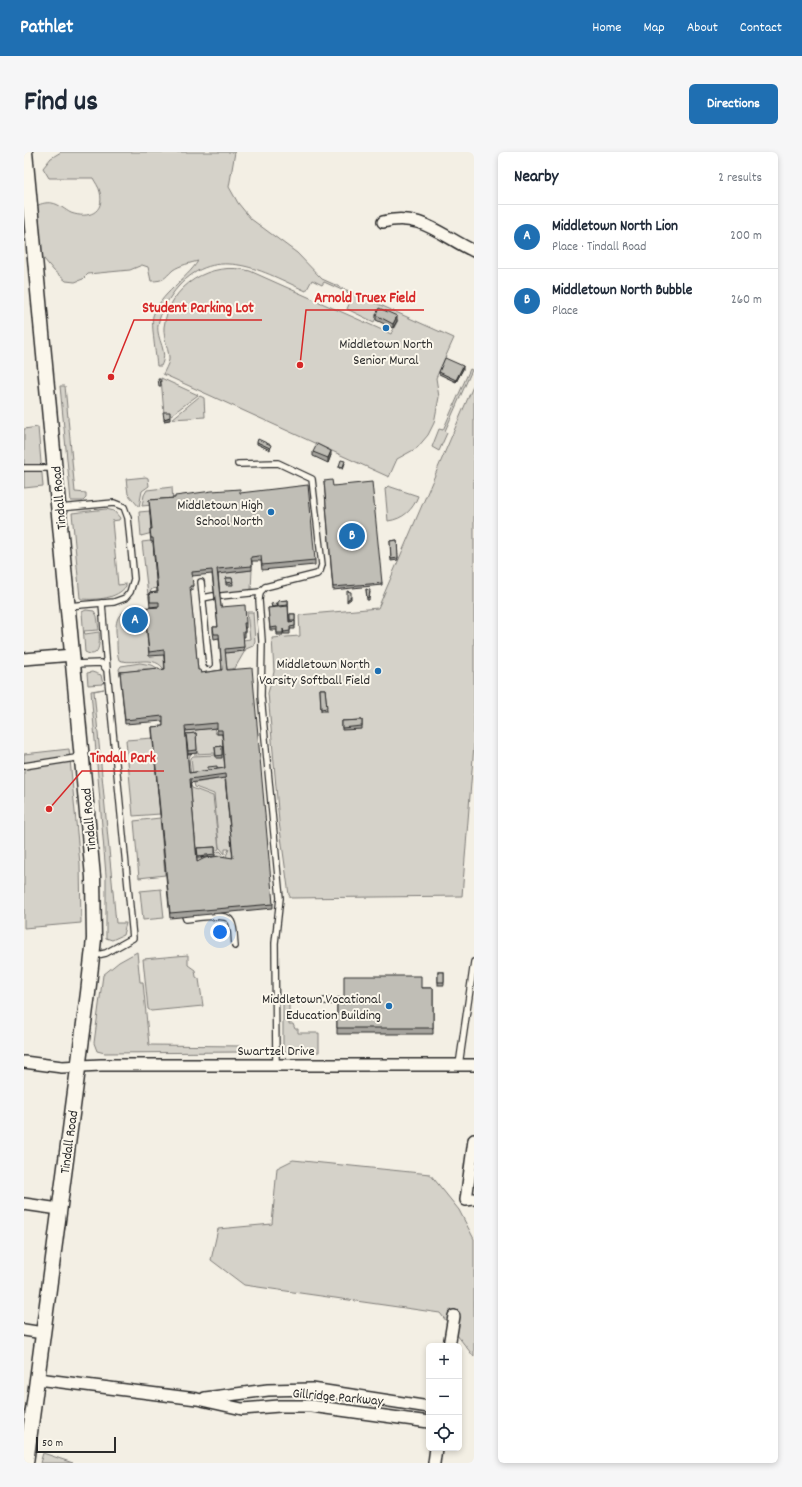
<!DOCTYPE html>
<meta charset="utf-8">
<style>
:root{--surface:#fff;--page:#f6f6f7;--text:#1f2937;--muted:#747a83;--line:#e0e1e3;--accent:#1f6fb2}
body{margin:0;font-family:Dekko,sans-serif;background:var(--page);color:var(--text)}
.controls{position:absolute;right:12px;bottom:12px;display:grid;overflow:hidden;border-radius:6px;box-shadow:0 2px 6px #0003}
.controls button{width:36px;height:36px;display:grid;place-items:center;padding:0;border:0;border-bottom:1px solid var(--line);background:var(--surface);color:var(--text);font:20px sans-serif}
.scale{position:absolute;left:12px;bottom:10px;width:80px;box-sizing:border-box;padding-left:4px;border:2px solid #2b2b2b;border-top:0;font-size:11px;line-height:14px;white-space:nowrap;color:#2b2b2b;-webkit-text-stroke:3px #fbf7ec;paint-order:stroke}
.you{position:absolute;left:196px;top:780px;width:14px;height:14px;margin:-10px;border:3px solid #fff;border-radius:50%;background:#1a73e8;box-shadow:0 0 0 6px #1a73e833}
.badge{display:grid;place-items:center;width:26px;height:26px;border-radius:50%;background:var(--accent);color:#fff;font-size:13px;font-weight:700}
.pin{position:absolute;translate:-50% -50%;border:2px solid #fff;box-shadow:0 1px 4px #0006}
.list{margin:0;padding:0;list-style:none}
h2{display:flex;justify-content:space-between;align-items:center;height:52px;margin:0;padding:0 16px;font-size:17px}
h2 small{font-size:13px;font-weight:400;color:var(--muted)}
.list li{display:grid;grid-template-columns:26px 1fr auto;gap:12px;align-items:center;box-sizing:border-box;height:64px;padding:0 16px;border-top:1px solid var(--line)}
.list b{display:block;font-size:15px;white-space:nowrap}
.list p{margin:0;font-size:13px;white-space:nowrap;color:var(--muted)}
.list em{font-size:13px;font-style:normal;color:var(--muted)}
.icon{flex:none;width:22px;height:22px;fill:none;stroke:currentColor;stroke-width:2;stroke-linecap:round;stroke-linejoin:round}
.map{position:relative;flex:none;width:450px;height:1311px;overflow:hidden;border-radius:6px}
header{display:flex;align-items:center;gap:24px;box-sizing:border-box;height:56px;padding:0 20px;background:var(--accent);color:#fff}
header strong{font-size:19px}
nav{display:flex;gap:22px;margin-inline-start:auto;font-size:14px}
.intro{display:flex;align-items:center;justify-content:space-between;box-sizing:border-box;height:96px;padding:0 24px}
h1{margin:0;font-size:28px}
.button{padding:10px 18px;border-radius:6px;background:var(--accent);color:#fff;font-size:14px;font-weight:700}
main{display:flex;gap:24px;padding:0 24px}
aside{flex:1;background:var(--surface);border-radius:6px;box-shadow:0 2px 6px #0003}
.map>svg:first-child{display:block}
.green{fill:#d5d2c9;stroke:#807e7a}
.lines{fill:none;stroke-linecap:round;stroke-linejoin:round}
.service-casing{stroke:#2b2b2b;stroke-width:8}
.minor-casing{stroke:#2b2b2b;stroke-width:14}
.tertiary-casing{stroke:#2b2b2b;stroke-width:17}
.service{stroke:#fbf7ec;stroke-width:5.5}
.minor{stroke:#fbf7ec;stroke-width:11}
.tertiary{stroke:#fbf7ec;stroke-width:14}
.wall{fill:#a5a39d;stroke:#2b2b2b;fill-rule:evenodd}
.shaded-wall{fill:#86857f;stroke:#2b2b2b}
.building{fill:#c0beb6;stroke:#2b2b2b;fill-rule:evenodd}
.poi-dot{fill:#1f6fb2;stroke:#fbf7ec;stroke-width:1.5}
.labels{text-anchor:middle;stroke-width:4;stroke-linejoin:round;paint-order:stroke}
.poi-label{font-size:14px;fill:#2b2b2b;stroke:#fbf7ec;text-anchor:end}
.street-label{font-size:14px;fill:#2b2b2b;stroke:#fbf7ec}
.leader{fill:none;stroke:#d62828;stroke-width:1.5}
.callout-dot{fill:#d62828;stroke:#fbf7ec;stroke-width:1.5}
.callout-label{font-size:15px;text-anchor:middle;font-weight:bold;fill:#d62828;stroke:#fbf7ec;stroke-width:4;stroke-linejoin:round;paint-order:stroke}
</style>
<header>
<strong>Pathlet</strong>
<nav><a>Home</a><a>Map</a><a>About</a><a>Contact</a></nav>
</header>
<div class="intro"><h1>Find us</h1><a class="button">Directions</a></div>
<main>
<div class="map">
<svg width="450" height="1311" viewBox="0 0 450 1311">
<rect width="100%" height="100%" fill="#f3efe4"/>
<filter id="ink" filterUnits="userSpaceOnUse"><feTurbulence type="fractalNoise" baseFrequency=".025" numOctaves="2"/><feDisplacementMap in="SourceGraphic" scale="8" xChannelSelector="R" yChannelSelector="G"/><feConvolveMatrix kernelMatrix="1 2 1 2 8 2 1 2 1" color-interpolation-filters="sRGB"/></filter>
<g filter="url(#ink)">
<!-- green -->
<g class="green">
<path d="M37,0H211L205,35L214,51L227,67L273,101L298,127L430,186L412,226L415,245L410,271L404,283L393,296L373,307L365,325L139,222C141,218 144,213 145,208C146,201 139,186 140,175C145,133 187,108 226,119L367,182L374,168L355,160L350,170L323,157L329,143L300,130L298,133L288,128L282,139C240,120 193,91 154,135C146,144 136,160 134,173C132,188 145,199 137,214H133C132,204 127,172 129,164C136,142 162,128 174,109C167,111 156,113 149,118C140,126 141,129 127,129L124,115L118,113L106,118L64,122L59,127L51,130L42,129L30,119L15,101L10,55C16,52 21,50 28,51C35,52 41,58 47,61C64,67 81,61 76,40C75,35 71,30 69,26H25L19,16L27,6Z"/>
<path d="M446,217L448,218L421,279L423,281L415,299L408,295L415,277L419,278Z"/>
<path d="M137,226L174,243L147,263L140,262Z"/>
<path d="M450,232V593L438,744L267,746L265,743L255,670L244,541L250,520L248,486L276,484L275,463L354,456Z"/>
<path d="M36,234H41L51,340L62,341V346L59,349H47Z"/>
<path d="M176,244L180,246L181,265L148,267Z"/>
<path d="M14,275L19,334L0,336V277Z"/>
<path d="M122,325L124,326L125,334L118,339L115,355L104,342L102,327Z"/>
<path d="M364,334L394,344C389,358 379,367 364,369L361,337Z"/>
<path d="M148,335L149,351L118,354L120,343L123,338Z"/>
<path d="M82,357L90,359L96,366L95,368L88,369L94,433L102,432V434C93,447 73,448 58,447L56,446L48,361Z"/>
<path d="M126,359L128,381L117,384L115,360Z"/>
<path d="M126,389L129,390L133,436L128,437L124,443L118,390Z"/>
<path d="M228,418L227,438L195,441L193,422Z"/>
<path d="M135,454L141,519C131,501 110,514 95,508C93,502 93,495 93,489C91,474 90,459 109,457V462H106V471L117,470L116,461H113L112,456Z"/>
<path d="M62,458L70,459L73,464L75,478L60,479L61,482L75,480C76,490 76,508 61,500L58,460Z"/>
<path d="M223,460H229L231,489L229,494L222,497L211,516L202,518L201,501L220,499L219,488L226,487Z"/>
<path d="M116,511L128,513L135,517H114V521L96,523L95,517L97,514Z"/>
<path d="M68,520L77,523L79,532L64,533L63,521Z"/>
<path d="M80,537L70,539L92,771H102L99,783L88,788L82,786V723L67,539Z"/>
<path d="M190,576L192,582H198L201,620L169,625L167,606L169,604L191,603V601L170,602L173,600L162,584L164,601H167L165,606L167,625H165L161,579Z"/>
<path d="M129,586L136,662L109,664L102,588Z"/>
<path d="M45,597L56,712L57,771L0,776V602Z"/>
<path d="M201,626L209,710L202,704L205,697H201V702L195,695L190,642L171,635L170,631Z"/>
<path d="M166,631L168,636L189,644L195,697L191,699V701L196,699L201,704L196,706L173,707Z"/>
<path d="M136,666L141,723L115,726L110,669Z"/>
<path d="M137,737L140,766L119,768L116,739Z"/>
<path d="M113,800L116,830H119L125,893L216,894L219,897L218,900L81,901L73,899L70,891L79,823L95,810Z"/>
<path d="M164,803V813L171,818L172,825L175,827L179,854L127,859L124,857L119,807Z"/>
<path d="M259,847H265V872H269L271,877H274V881H295V900H259Z"/>
<path d="M269,1008L406,1022L435,1058L450,1087V1205L416,1161L220,1133L187,1108L194,1077L248,1072L253,1016Z"/>
<path d="M19,1301L49,1311H16Z"/>
</g>
<g class="lines">
<defs>
<g id="service">
<path d="M214,312L254,311L288,327L298,413L296,419L293,422L241,435L236,440L235,448L238,489L237,544L256,746L251,791L252,913"/>
<path d="M0,316H30"/>
<path d="M35,356L90,351L100,355L104,366L110,427L106,440L101,446L90,450L44,454"/>
<path d="M177,430L185,512"/>
<path d="M197,444L236,440"/>
<path d="M179,446L189,444"/>
<path d="M78,451L83,517"/>
<path d="M50,512L77,511L83,518L109,786L82,801L69,804"/>
<path d="M0,614L58,605"/>
<path d="M161,764L162,767C172,766 202,760 207,769C211,776 210,787 211,794"/>
<path d="M301,849H320"/>
<path d="M435,913L450,810"/>
</g>
<g id="minor">
<path d="M359,70C395,59 419,85 450,99"/>
<path d="M0,507L49,503"/>
<path d="M0,910L38,915L77,913H450"/>
<path d="M450,988L442,1048L450,1047"/>
<path d="M0,1052L35,1057"/>
<path d="M0,1178L19,1181"/>
<path d="M425,1194L430,1164"/>
<path d="M14,1227L173,1247L218,1257L255,1254H287L405,1270"/>
<path d="M181,1246L244,1238L288,1237L405,1255"/>
<path d="M410,1311L412,1296"/>
</g>
<path id="tertiary" d="M1,0L69,725L70,787L64,841L2,1311"/>
</defs>
<!-- service casing -->
<use href="#service" class="service-casing"/>
<!-- minor casing -->
<use href="#minor" class="minor-casing"/>
<!-- tertiary casing -->
<use href="#tertiary" class="tertiary-casing"/>
<!-- service -->
<use href="#service" class="service"/>
<!-- minor -->
<use href="#minor" class="minor"/>
<!-- tertiary -->
<use href="#tertiary" class="tertiary"/>
</g>
<!-- wall -->
<g class="wall">
<path d="M352,163L373,169L369,176L352,168Z"/>
<path d="M439,217L432,230L415,222V220Z"/>
<path d="M233,290L247,295L246,298L233,292Z"/>
<path d="M289,300L307,303L304,311L289,304Z"/>
<path d="M321,311L319,317L315,316V314Z"/>
<path d="M300,329L309,334L358,431V433L309,438Z"/>
<path d="M216,341L291,408V413L238,418L237,409H228V418L194,422L197,455L222,471V476H221V485H219L220,499L201,501L203,518L249,752V756L146,766L128,579V575L139,574V569L101,572L96,520L141,517L140,503L125,504L121,460V456L135,455V454L126,455L125,445V441L133,440L129,390H127L126,381V377H127L125,348ZM188,422L194,475H189V480L190,487L195,486L198,518L177,521L174,518L166,438H169L168,424ZM193,576V582H198L201,616L165,621L161,579ZM201,626L209,706L173,710L166,631Z"/>
<path d="M373,388L374,408L367,409L366,389Z"/>
<path d="M202,426H208L209,433H202Z"/>
<path d="M342,437L346,440L345,448H343Z"/>
<path d="M264,448L265,470H266V462H271V477H266V482H260L259,479V483H253V478H246L244,456H248L247,455L253,451L254,455V449Z"/>
<path d="M296,537H301L303,559H297Z"/>
<path d="M338,568V577L318,578V569Z"/>
<path d="M172,581L173,601L164,602L162,582Z"/>
<path d="M198,594V606H192L191,595Z"/>
<path d="M191,695V704L174,706L173,696Z"/>
<rect x="414" y="820" width="6" height="13"/>
<path d="M397,836H409V882H313V852H320Z"/>
</g>
<!-- shaded-wall -->
<g class="shaded-wall">
<path d="M373,164V169L369,176V172Z"/>
<path d="M439,214V217L432,230V228Z"/>
<path d="M146,265V268L140,269V267Z"/>
<path d="M307,299V303L304,311V306Z"/>
<path d="M327,445V447L323,450V448Z"/>
</g>
<!-- building -->
<g class="building">
<path d="M355,156L373,164L369,172L352,163Z"/>
<path d="M421,206L439,214L432,228L415,220Z"/>
<path d="M134,227H136L137,234H135Z"/>
<path d="M139,260H146V265L140,267Z"/>
<path d="M234,287L247,293L246,296L233,290Z"/>
<path d="M293,292L307,299L304,306L289,300Z"/>
<path d="M317,308L321,309L319,315L315,314Z"/>
<path d="M308,328L309,334L348,330L358,431L309,435L300,329Z"/>
<path d="M284,333L291,408L238,413L237,404H235L227,405L228,414L193,417L197,455L221,453L222,471H220L221,480H219L220,495L201,497L203,518L228,516L249,752L146,761L128,575L139,574V564L101,568L96,520L135,516L136,518L141,517L140,498L125,500L121,456L135,455V450H126V445L125,441L134,440L129,386H127L126,377H128L125,348L151,346V344L188,339L216,337V341ZM188,418L194,475H189L190,482H195L198,518L177,521L176,518H174L166,434H169L168,420ZM193,571V578H198L201,616L165,621L161,574ZM201,622L209,706L196,704L181,706L173,710L166,627Z"/>
<path d="M373,388L374,406L367,407L366,389Z"/>
<path d="M202,426H208L209,430L202,431Z"/>
<path d="M342,437L346,438L345,445L343,446Z"/>
<path d="M323,439L327,440V445L323,448Z"/>
<path d="M264,448V453L254,454V449Z"/>
<path d="M253,451L254,454L248,455L247,452Z"/>
<path d="M264,454L265,470L271,469V474L266,475V479L260,480L259,477V481H253V475L246,476L244,456Z"/>
<rect x="266" y="462" width="5" height="6"/>
<path d="M296,537H301L303,556L297,557Z"/>
<path d="M338,568V574L318,576V569Z"/>
<path d="M172,581L173,598L164,599L162,582Z"/>
<path d="M198,594V603L192,604L191,595Z"/>
<path d="M193,614V617L184,618V615Z"/>
<path d="M191,695V702L174,704L173,696Z"/>
<rect x="414" y="820" width="6" height="10"/>
<path d="M320,824H397V836H409V876H313V852H320Z"/>
</g>
</g>
<!-- markers -->
<g class="poi-dot">
<circle cx="362" cy="176" r="4"/>
<circle cx="247" cy="360" r="4"/>
<circle cx="354" cy="519" r="4"/>
<circle cx="365" cy="854" r="4"/>
</g>
<g class="labels">
<!-- poi labels -->
<g class="poi-label">
<text x="362" y="196" text-anchor="middle">Middletown North<tspan x="362" dy="16">Senior Mural</tspan></text>
<text x="239" y="357">Middletown High<tspan x="239" dy="16">School North</tspan></text>
<text x="346" y="516">Middletown North<tspan x="346" dy="16">Varsity Softball Field</tspan></text>
<text x="357" y="851">Middletown Vocational<tspan x="357" dy="16">Education Building</tspan></text>
</g>
<!-- street labels -->
<g class="street-label">
<text transform="translate(34 346) rotate(-95)" y="5">Tindall Road</text>
<text transform="translate(64 668) rotate(-95)" y="5">Tindall Road</text>
<text x="252" y="903">Swartzel Drive</text>
<text transform="translate(44 990) rotate(-82)" y="5">Tindall Road</text>
<text transform="translate(314 1244) rotate(5)" y="5">Gillridge Parkway</text>
</g>
</g>
<!-- callouts -->
<path class="leader" d="M276 213L282 158H400M87 225L110 168H238M25 657L58 619H140"/>
<g class="callout-dot">
<circle cx="276" cy="213" r="4"/>
<circle cx="87" cy="225" r="4"/>
<circle cx="25" cy="657" r="4"/>
</g>
<g class="callout-label">
<text x="341" y="150">Arnold Truex Field</text>
<text x="174" y="160">Student Parking Lot</text>
<text x="99" y="610">Tindall Park</text>
</g>
</svg>
<div class="controls">
<button>+</button>
<button>−</button>
<button><svg class="icon" aria-label="locate" viewBox="0 0 24 24"><circle cx="12" cy="12" r="6"/><path d="M12 2v4M12 18v4M2 12h4M18 12h4"/></svg></button>
</div>
<div class="scale">50 m</div>
<div class="you"></div>
<div class="pin badge" style="left:111px;top:468px">A</div>
<div class="pin badge" style="left:328px;top:384px">B</div>
</div>
<aside>
<h2>Nearby<small>2 results</small></h2>
<ul class="list">
<li><span class="badge">A</span><div><b>Middletown North Lion</b><p>Place · Tindall Road</p></div><em>200 m</em></li>
<li><span class="badge">B</span><div><b>Middletown North Bubble</b><p>Place</p></div><em>260 m</em></li>
</ul>
</aside>
</main>
